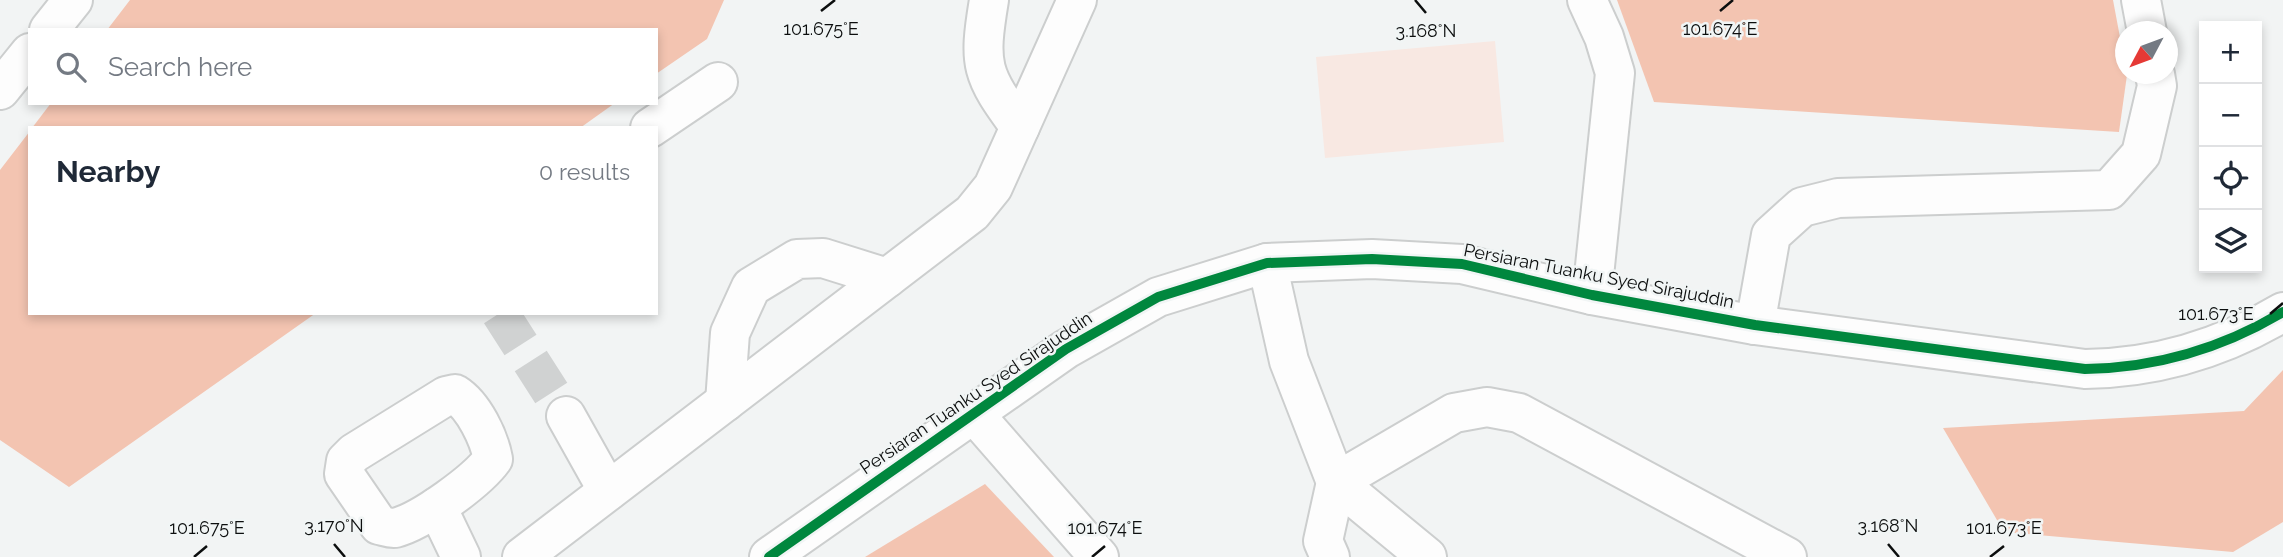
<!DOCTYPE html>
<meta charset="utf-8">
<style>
:root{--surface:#fff;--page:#f2f2f3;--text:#1f2937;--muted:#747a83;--line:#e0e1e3}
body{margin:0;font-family:Raleway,sans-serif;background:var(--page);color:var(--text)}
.controls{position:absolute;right:21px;top:21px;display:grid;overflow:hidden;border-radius:0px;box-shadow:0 4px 10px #0003}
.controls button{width:63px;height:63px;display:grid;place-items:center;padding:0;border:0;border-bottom:2px solid var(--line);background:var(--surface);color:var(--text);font:35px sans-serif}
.compass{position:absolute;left:2115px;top:21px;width:63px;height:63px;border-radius:50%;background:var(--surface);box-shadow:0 4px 10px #0003;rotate:229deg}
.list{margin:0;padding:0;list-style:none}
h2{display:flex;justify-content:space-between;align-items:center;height:91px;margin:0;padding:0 28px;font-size:30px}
h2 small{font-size:23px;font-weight:400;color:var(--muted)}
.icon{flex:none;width:38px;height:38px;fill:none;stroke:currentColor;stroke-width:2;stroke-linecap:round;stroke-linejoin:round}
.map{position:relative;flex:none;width:2283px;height:557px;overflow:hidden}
.search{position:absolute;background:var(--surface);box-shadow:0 4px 10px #0003;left:28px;top:28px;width:630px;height:77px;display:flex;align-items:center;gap:18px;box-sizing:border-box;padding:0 24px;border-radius:0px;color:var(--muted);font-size:26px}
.panel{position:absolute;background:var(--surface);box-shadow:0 4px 10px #0003;left:28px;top:126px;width:630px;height:189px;border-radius:0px}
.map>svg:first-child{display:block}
.green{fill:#f8e8e2}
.forest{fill:#f3c4b1}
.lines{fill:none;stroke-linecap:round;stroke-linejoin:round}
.minor-tunnel{stroke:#d0d2d2;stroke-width:38;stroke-dasharray:38 19;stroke-linecap:butt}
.minor-casing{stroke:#cccece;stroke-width:42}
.minor{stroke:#fdfdfd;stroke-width:38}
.cycleway-casing{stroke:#f1f5f5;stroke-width:15}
.cycleway{stroke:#00873e;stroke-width:10}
.ticks{fill:none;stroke:#0c0e0e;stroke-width:2.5}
.labels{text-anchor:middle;stroke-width:5;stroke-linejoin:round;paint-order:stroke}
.street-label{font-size:18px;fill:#0c0e0e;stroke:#f1f5f5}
.ticks-label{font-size:18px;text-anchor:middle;fill:#0c0e0e;stroke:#f1f5f5;stroke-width:5;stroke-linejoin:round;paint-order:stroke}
</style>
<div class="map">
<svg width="2283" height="557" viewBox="0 0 2283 557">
<rect width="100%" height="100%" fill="#f2f4f4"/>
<!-- green -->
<path class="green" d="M1495,41L1504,142L1325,158L1316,57Z"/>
<!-- forest -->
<g class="forest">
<path d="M130,0H724L707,39L656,74V30H107Z"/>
<path d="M1617,0H2113L2127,75L2119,132L1654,102Z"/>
<path d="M51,103H615L580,128H32Z"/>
<path d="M30,131V313H316L69,487L0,440V170Z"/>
<path d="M2283,370V522L2233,552L2004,532L1943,428L2244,411Z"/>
<path d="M985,484L1054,557H865Z"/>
</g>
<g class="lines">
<!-- minor-tunnel -->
<path class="minor-tunnel" d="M500,313L566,416"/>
<defs>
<g id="minor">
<path d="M989,0C978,66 981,74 1020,127"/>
<path d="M1587,0L1604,37L1615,73L1592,295"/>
<path d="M2141,0L2147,32"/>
<path d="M49,30L73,0"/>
<path d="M0,90L30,53"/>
<path d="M650,128L718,82"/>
<path d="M1267,263L1289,361L1336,482L1427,557"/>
<path d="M1755,325L1771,235L1802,207L1838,198L2109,190L2141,154L2157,86L2155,74"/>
<path d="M455,394C474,406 489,438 493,459C477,481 422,521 395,528C391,529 384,526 379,525L344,474L346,461L354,453L446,396Z"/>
<path d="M725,402L730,333L751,287L797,259L823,258L887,278"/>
<path d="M974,414L1099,557"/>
<path d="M566,416L608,491"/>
<path d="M437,507L461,557"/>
<path d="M522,557L972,213L993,187L1077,0"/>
<path d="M769,557L1066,349L1158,297L1267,263L1372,259L1462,264L1592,295L1755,325L2085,369C2157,368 2221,349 2283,312"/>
<path d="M1330,557L1323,541L1336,482L1454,413L1487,407L1519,413L1787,557"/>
</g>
</defs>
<!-- minor casing -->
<use href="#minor" class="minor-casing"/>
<!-- minor -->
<use href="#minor" class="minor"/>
<defs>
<path id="cycleway" d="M769,557L1066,349L1158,297L1267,263L1372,259L1462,264L1592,295L1755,325L2085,369C2157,368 2221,349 2283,312"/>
</defs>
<!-- cycleway casing -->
<use href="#cycleway" class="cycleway-casing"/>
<!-- cycleway -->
<use href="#cycleway" class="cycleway"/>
</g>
<!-- ticks -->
<path class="ticks" d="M1415,0L1426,13M821,11L835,0M1720,11L1733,0M2270,314L2283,303M334,544L345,557M1888,544L1899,557M194,557L207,546M1092,557L1105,546M1990,557L2004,546"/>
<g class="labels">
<!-- street labels -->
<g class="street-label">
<text transform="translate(1599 276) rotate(11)" y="6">Persiaran Tuanku Syed Sirajuddin</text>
<text transform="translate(976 393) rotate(-34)" y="6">Persiaran Tuanku Syed Sirajuddin</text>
</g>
</g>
<g class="ticks-label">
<text x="821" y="35">101.675°E</text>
<text x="1720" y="35">101.674°E</text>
<text x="1426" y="37">3.168°N</text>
<text x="2216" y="320">101.673°E</text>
<text x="334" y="532">3.170°N</text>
<text x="1888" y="532">3.168°N</text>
<text x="207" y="534">101.675°E</text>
<text x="1105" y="534">101.674°E</text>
<text x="2004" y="534">101.673°E</text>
</g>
</svg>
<div class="controls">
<button>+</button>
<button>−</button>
<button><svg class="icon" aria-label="locate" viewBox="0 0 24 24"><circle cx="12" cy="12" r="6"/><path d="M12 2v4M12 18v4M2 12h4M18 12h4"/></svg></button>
<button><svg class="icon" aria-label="layers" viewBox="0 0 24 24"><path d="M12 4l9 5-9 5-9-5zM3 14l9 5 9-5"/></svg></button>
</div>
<svg class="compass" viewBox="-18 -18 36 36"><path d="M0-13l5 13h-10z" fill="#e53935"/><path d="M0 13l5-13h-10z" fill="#747a83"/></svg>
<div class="search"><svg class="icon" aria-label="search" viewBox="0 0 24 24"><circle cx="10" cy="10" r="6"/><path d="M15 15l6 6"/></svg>Search here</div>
<section class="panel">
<h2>Nearby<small>0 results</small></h2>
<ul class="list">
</ul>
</section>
</div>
